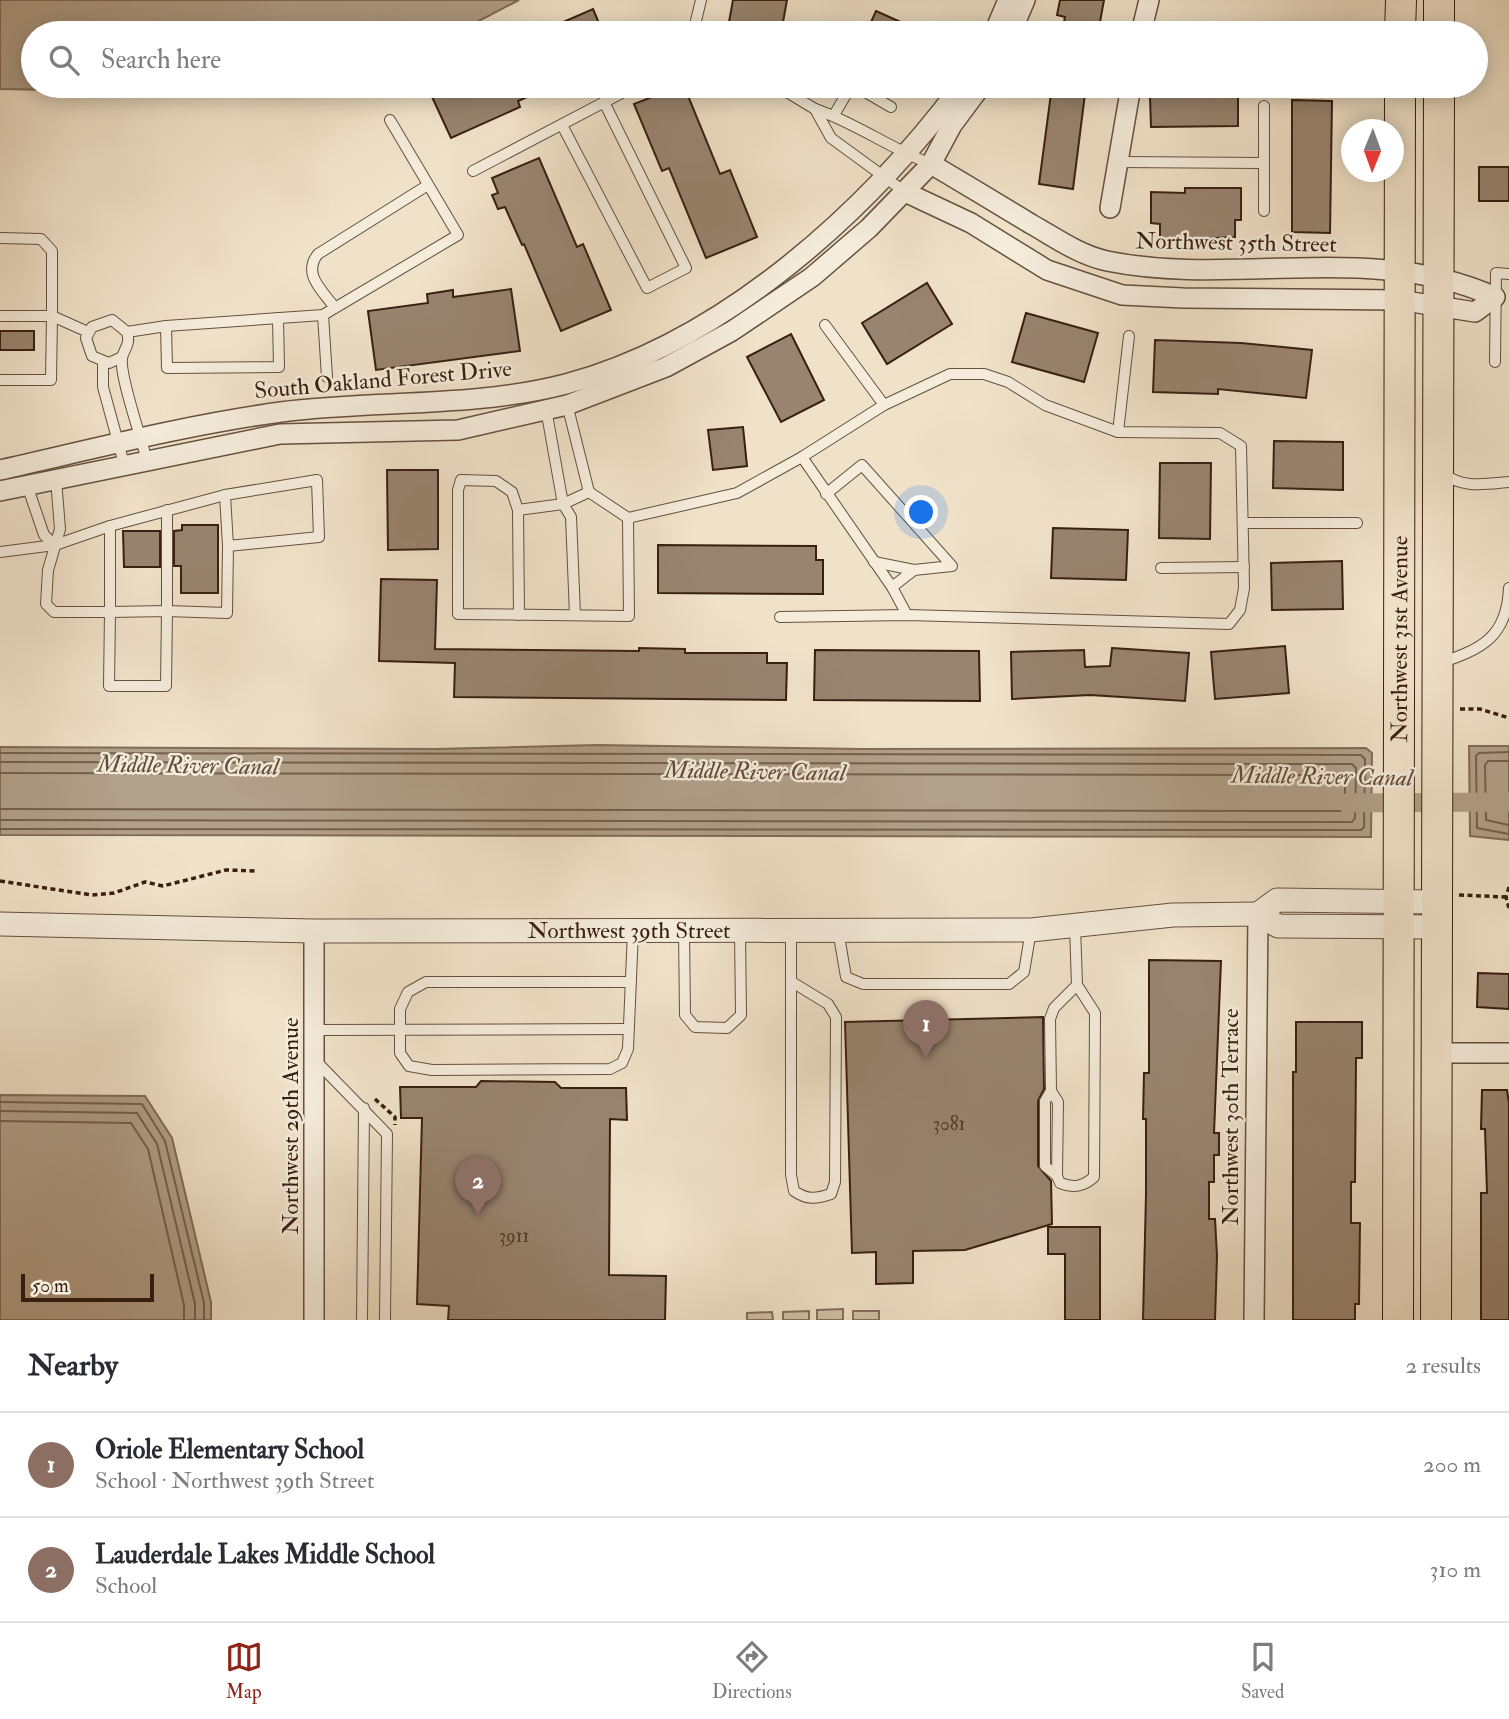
<!DOCTYPE html>
<meta charset="utf-8">
<style>
:root{--surface:#fff;--page:#f7f7f7;--text:#2b2b33;--muted:#7c7c81;--line:#e1e1e2;--accent:#8f2418}
body{margin:0;font-family:"IM FELL Double Pica",serif;background:var(--page);color:var(--text)}
.compass{position:absolute;left:1341px;top:119px;width:63px;height:63px;border-radius:50%;background:var(--surface);box-shadow:0 4px 18px #0003;rotate:181deg}
.scale{position:absolute;left:21px;bottom:18px;width:133px;box-sizing:border-box;padding-left:7px;border:4px solid #381f10;border-top:0;font-size:19px;line-height:24px;white-space:nowrap;color:#381f10;-webkit-text-stroke:5px #f5ecdc;paint-order:stroke}
.you{position:absolute;left:922px;top:513px;width:24px;height:24px;margin:-18px;border:5px solid #fff;border-radius:50%;background:#1a73e8;box-shadow:0 0 0 10px #1a73e833}
.badge{display:grid;place-items:center;width:46px;height:46px;border-radius:50%;background:var(--accent);color:#fff;font-size:23px;font-weight:700}
.pin{position:absolute;translate:-50% -58px;filter:drop-shadow(0 2px 4px #0008)}
.pin::after{content:'';position:absolute;top:37px;width:24px;height:21px;background:inherit;clip-path:polygon(0 0,100% 0,50% 100%)}
.list{margin:0;padding:0;list-style:none}
h2{display:flex;justify-content:space-between;align-items:center;height:91px;margin:0;padding:0 28px;font-size:30px}
h2 small{font-size:23px;font-weight:400;color:var(--muted)}
.list li{display:grid;grid-template-columns:46px 1fr auto;gap:21px;align-items:center;box-sizing:border-box;height:105px;padding:0 28px;border-top:2px solid var(--line)}
.list b{display:block;font-size:26px;white-space:nowrap}
.list p{margin:0;font-size:23px;white-space:nowrap;color:var(--muted)}
.list em{font-size:23px;font-style:normal;color:var(--muted)}
.icon{flex:none;width:38px;height:38px;fill:none;stroke:currentColor;stroke-width:2;stroke-linecap:round;stroke-linejoin:round}
.map{position:relative;flex:none;width:1509px;height:1320px;overflow:hidden}
.search{position:absolute;background:var(--surface);box-shadow:0 4px 18px #0003;left:21px;right:21px;top:21px;height:77px;display:flex;align-items:center;gap:18px;box-sizing:border-box;padding:0 24px;border-radius:38px;color:var(--muted);font-size:26px}
.sheet{height:301px;background:var(--surface)}
nav{display:flex;justify-content:space-around;align-items:center;box-sizing:border-box;height:98px;border-top:2px solid var(--line);background:var(--surface);font-size:19px;color:var(--muted)}
nav a{display:grid;justify-items:center;gap:4px}
nav .on{color:var(--accent)}
.map>svg:first-child{display:block}
.green{fill:#d1c1aa;stroke:#84705d;stroke-width:2}
.water{fill:#b1a08a;stroke:#816c59;stroke-width:2}
.lines{fill:none;stroke-linecap:round;stroke-linejoin:round}
.shore{stroke:#74604d;stroke-width:2}
.canal{stroke:#b1a08a;stroke-width:19}
.building{fill:#988470;stroke:#381f10;stroke-width:2}
.service-casing{stroke:#66503e;stroke-width:12}
.minor-casing{stroke:#66503e;stroke-width:22}
.tertiary-casing{stroke:#66503e;stroke-width:25}
.primary-casing{stroke:#381f10;stroke-width:32}
.path{stroke:#381f10;stroke-width:3.5;stroke-dasharray:5 3.5;stroke-linecap:butt}
.service{stroke:#f5ecdc;stroke-width:10}
.minor{stroke:#f5ecdc;stroke-width:19}
.tertiary{stroke:#f5ecdc;stroke-width:23}
.primary{stroke:#f0e2c9;stroke-width:30}
.labels{text-anchor:middle;stroke-width:5;stroke-linejoin:round;paint-order:stroke}
.number-label{font-size:19px;fill:#503828}
.street-label{font-size:23px;fill:#381f10;stroke:#f5ecdc}
.water-label{font-size:24px;font-style:italic;fill:#624c3b;stroke:#f5ecdc}
</style>
<div class="map">
<svg width="1509" height="1320" viewBox="0 0 1509 1320">
<rect width="100%" height="100%" fill="#f0e2c9"/>
<filter id="stains"><feTurbulence type="fractalNoise" baseFrequency=".00286" numOctaves="4"/><feColorMatrix values="0 0 0 0 .2 0 0 0 0 .09 0 0 0 0 .02 0 0 0 .5 -.17"/></filter>
<radialGradient id="worn" r=".72"><stop offset=".6" stop-color="#630" stop-opacity="0"/><stop offset="1" stop-color="#630" stop-opacity=".3"/></radialGradient>
<!-- green -->
<g class="green">
<path d="M843,1309V1320H817V1310Z"/>
<path d="M809,1311V1320H783V1312Z"/>
<rect x="853" y="1311" width="26" height="9"/>
<path d="M772,1312L773,1320H747V1313Z"/>
</g>
<!-- water -->
<g class="water">
<path d="M0,0H519L456,33H33V86H357L339,95L0,89Z"/>
<path d="M597,745L861,749L1366,748L1372,753L1371,837L0,835V747L435,749Z"/>
<path d="M1469,746H1509V840L1470,836Z"/>
<path d="M0,1095L145,1096L172,1138L211,1302V1320H0Z"/>
</g>
<g class="lines">
<!-- shore -->
<g class="shore">
<path d="M215,86H342"/>
<path d="M1509,752L1479,753L1476,756L1477,828L1509,834"/>
<path d="M0,753L1361,755L1365,759L1364,827L1361,830L0,829"/>
<path d="M1509,761H1488L1485,765L1486,820L1509,825"/>
<path d="M0,762L1352,764L1356,768L1355,818L1352,822L0,820"/>
<path d="M0,773L1342,775L1345,778V808L1342,811L0,809"/>
<path d="M0,1102L142,1104L165,1141L204,1303V1320"/>
<path d="M0,1111L137,1113L157,1144L195,1304V1320"/>
<path d="M0,1121L131,1123L148,1149L184,1305V1320"/>
</g>
<!-- canal -->
<path class="canal" d="M1346,803L1509,802"/>
</g>
<!-- building -->
<g class="building">
<path d="M733,0H787L781,33H727Z"/>
<path d="M1060,0H1104L1098,33H1062L1065,17L1057,15Z"/>
<path d="M593,9L603,33H538Z"/>
<path d="M876,11L925,33H866Z"/>
<path d="M427,86H552L518,101L520,107L451,138Z"/>
<path d="M680,86H684L720,174L730,170L757,237L706,258L669,168L662,171L634,104Z"/>
<path d="M1052,86H1086L1073,189L1039,184Z"/>
<path d="M1155,86H1238V126L1151,127L1150,96H1155Z"/>
<path d="M1292,100L1332,101L1330,233L1292,232Z"/>
<path d="M539,158L577,247L583,244L611,310L561,331L524,244L522,245L505,207L498,209L492,195L498,193L492,178Z"/>
<rect x="1479" y="167" width="30" height="34"/>
<path d="M1185,188H1241V220H1235V237L1160,241V224L1151,223V192L1185,193Z"/>
<path d="M927,283L952,324L887,364L862,323Z"/>
<path d="M511,289L520,351L376,370L368,311L428,303L427,294L453,290V297Z"/>
<path d="M1026,313L1098,333L1084,382L1012,362Z"/>
<rect x="0" y="331" width="34" height="19"/>
<path d="M791,334L824,400L781,422L747,357Z"/>
<path d="M1155,340L1241,343L1312,350L1306,398L1218,389V394L1153,392Z"/>
<path d="M743,427L747,466L713,470L708,430Z"/>
<path d="M1274,441L1343,442V490L1273,488Z"/>
<path d="M1160,463H1211L1210,539L1159,538Z"/>
<path d="M387,470H438V549L388,550Z"/>
<path d="M182,525H218V593H181V566H174V531L182,530Z"/>
<path d="M1053,528L1128,530L1126,580L1051,578Z"/>
<path d="M123,531H160V567H124Z"/>
<path d="M658,545L816,546V560H823V594L658,593Z"/>
<path d="M1342,561L1343,609L1272,610L1271,563Z"/>
<path d="M381,579L437,580L435,649L639,651V648L685,649V653H767V663H787L786,700L454,697L455,663L379,661Z"/>
<path d="M1285,646L1289,693L1215,699L1211,652Z"/>
<path d="M1112,648L1189,653L1185,701L1090,695L1012,699L1011,652L1084,650L1085,667L1110,666Z"/>
<path d="M815,650L979,651L980,701L814,700Z"/>
<path d="M1149,960L1221,961L1214,1133H1219V1155H1214V1182H1209V1219H1215L1217,1256L1215,1320H1143L1146,1194V1119H1143L1144,1073H1149Z"/>
<path d="M1478,973L1509,974V1009L1477,1007Z"/>
<path d="M1043,1017L1044,1089L1038,1101V1166L1051,1181L1052,1224L965,1250L913,1251V1283L876,1284V1252L852,1253L845,1022Z"/>
<path d="M1296,1022H1362V1058H1356L1355,1182H1351V1223H1360L1359,1304H1355V1320H1293V1072H1296Z"/>
<path d="M481,1081L555,1082L561,1088H626L627,1120L610,1119L609,1275L666,1276L665,1320H448L449,1306L417,1304L422,1118H401L400,1087H476Z"/>
<path d="M1482,1090H1507L1509,1103V1320H1481V1193H1487L1485,1129H1481Z"/>
<path d="M1048,1227H1100V1320H1065V1254H1048Z"/>
</g>
<g class="lines">
<defs>
<g id="service">
<path d="M693,33L701,0"/>
<path d="M777,86L815,109"/>
<path d="M855,86L891,107"/>
<path d="M834,115L851,86"/>
<path d="M562,125L647,288L686,268L604,102"/>
<path d="M1118,162L1264,163V211"/>
<path d="M1264,163V106"/>
<path d="M473,171L635,86"/>
<path d="M905,192L831,138L815,109C856,123 891,149 931,164"/>
<path d="M0,238L41,239L52,251V316L88,332"/>
<path d="M335,308C322,290 302,274 318,254L428,185"/>
<path d="M323,315L327,377"/>
<path d="M0,316H52L51,380H0"/>
<path d="M825,325L884,405"/>
<path d="M166,326L167,368L279,367L278,318"/>
<path d="M127,332L166,326L323,315L458,235L390,120"/>
<path d="M122,357L109,363L92,356L86,338L92,327L112,320L127,332C131,345 124,348 122,358C119,375 142,440 147,461"/>
<path d="M103,362V387L124,464"/>
<path d="M1495,362L1496,273L1509,274"/>
<path d="M567,404L589,492"/>
<path d="M546,409L563,504L571,517L575,615"/>
<path d="M1118,432L1129,336"/>
<path d="M802,457L892,587L907,615"/>
<path d="M1443,473C1462,489 1486,484 1509,482"/>
<path d="M56,479L60,529L48,570L46,604L54,612H110L109,686H166L167,611L110,612V526"/>
<path d="M27,485L44,535L55,545"/>
<path d="M826,494L862,465L952,566L914,570L892,587"/>
<path d="M167,510V611L227,613L228,546L319,537L317,480L225,495L228,546"/>
<path d="M518,510L519,615"/>
<path d="M628,518L629,616L458,614V490L461,480L496,481L512,492L518,510L563,504L589,492L628,518L737,493L802,457L884,405L950,374H984L1008,382L1045,405L1118,432L1220,433L1241,446L1244,588L1240,610L1229,624L907,615L780,617"/>
<path d="M1244,523H1357"/>
<path d="M0,552L55,545L110,526L225,495"/>
<path d="M874,562L914,570"/>
<path d="M1161,568L1244,567"/>
<path d="M1440,663C1482,649 1507,637 1509,588"/>
<path d="M1075,926L1077,985L1095,1013L1094,1177C1083,1187 1074,1188 1060,1183L1057,1176L1058,1102L1051,1091L1050,1019L1054,1008L1077,985"/>
<path d="M684,930L685,1015L695,1027L727,1028L741,1015L740,930"/>
<path d="M791,930V1175L794,1191C807,1200 816,1199 831,1194L835,1182L836,1017L828,1004L792,982"/>
<path d="M838,930L846,977L863,984H1009L1024,972L1031,930"/>
<path d="M630,982H426L408,992L400,1009V1053L409,1066L432,1070L610,1069L622,1063L628,1049L633,931"/>
<path d="M315,1030L628,1029"/>
<path d="M315,1060L387,1134L385,1320"/>
<path d="M1051,1091L1045,1101V1166L1057,1176"/>
<path d="M362,1320L364,1108"/>
</g>
<g id="minor">
<path d="M994,33L1008,0"/>
<path d="M1011,33L1025,0"/>
<path d="M1141,33L1149,0"/>
<path d="M905,192L971,223L1047,270L1122,295L1183,298L1399,300L1475,312L1495,297C1373,241 1235,287 1107,261C1079,255 1056,238 1031,224C998,204 965,184 931,164"/>
<path d="M1110,208L1131,86"/>
<path d="M0,470C93,449 186,425 281,412C375,400 473,408 566,384C723,342 866,213 961,86"/>
<path d="M0,491L280,434L458,430L567,405L666,367L732,331L812,277L869,228L931,164L952,125L981,86"/>
<path d="M314,931V1320"/>
<path d="M1436,1053H1509"/>
<path d="M1254,1320L1258,914"/>
</g>
<g id="tertiary">
<path d="M1258,914L1277,900L1437,902"/>
<path d="M0,924L314,931L1031,930L1173,915L1258,914L1278,926L1437,927"/>
</g>
<g id="primary">
<path d="M1400,33L1401,0"/>
<path d="M1439,33V0"/>
<path id="s1" d="M1398,1320L1400,86"/>
<path d="M1436,1320L1439,86"/>
</g>
</defs>
<!-- service casing -->
<use href="#service" class="service-casing"/>
<!-- minor casing -->
<use href="#minor" class="minor-casing"/>
<!-- tertiary casing -->
<use href="#tertiary" class="tertiary-casing"/>
<!-- primary casing -->
<use href="#primary" class="primary-casing"/>
<!-- path -->
<g class="path">
<path d="M1460,709H1480L1509,718"/>
<path d="M0,881L92,895L114,893L145,882L163,886L226,870L258,871"/>
<path d="M1509,887L1506,897L1509,908"/>
<path d="M1459,895L1506,897"/>
<path d="M375,1099L395,1117V1125"/>
</g>
<!-- service -->
<use href="#service" class="service"/>
<!-- minor -->
<use href="#minor" class="minor"/>
<!-- tertiary -->
<use href="#tertiary" class="tertiary"/>
<!-- primary -->
<use href="#primary" class="primary"/>
</g>
<g class="labels">
<!-- number labels -->
<g class="number-label">
<text x="949" y="1130">3081</text>
<text x="514" y="1242">3911</text>
</g>
<!-- street labels -->
<g class="street-label">
<text transform="translate(1236 242) rotate(1)" y="8">Northwest 35th Street</text>
<text transform="translate(383 379) rotate(-5)" y="8">South Oakland Forest Drive</text>
<text dy="8" stroke="none"><textPath href="#s1" startOffset="681">Northwest 31st Avenue</textPath></text>
<text x="629" y="938">Northwest 39th Street</text>
<text transform="translate(1230 1117) rotate(-90)" y="8">Northwest 30th Terrace</text>
<text transform="translate(290 1126) rotate(-90)" y="8">Northwest 29th Avenue</text>
</g>
<!-- water labels -->
<g class="water-label">
<text transform="translate(188 765) rotate(1)" y="8">Middle River Canal</text>
<text transform="translate(755 771) rotate(1)" y="8">Middle River Canal</text>
<text transform="translate(1322 776) rotate(1)" y="8">Middle River Canal</text>
</g>
</g>
<rect width="100%" height="100%" filter="url(#stains)"/>
<rect width="100%" height="100%" fill="url(#worn)"/>
</svg>
<svg class="compass" viewBox="-18 -18 36 36"><path d="M0-13l5 13h-10z" fill="#e53935"/><path d="M0 13l5-13h-10z" fill="#7c7c81"/></svg>
<div class="scale">50 m</div>
<div class="you"></div>
<div class="pin badge" style="left:926px;top:1058px;background:#8d6e63">1</div>
<div class="pin badge" style="left:478px;top:1215px;background:#8d6e63">2</div>
<div class="search"><svg class="icon" aria-label="search" viewBox="0 0 24 24"><circle cx="10" cy="10" r="6"/><path d="M15 15l6 6"/></svg>Search here</div>
</div>
<section class="sheet">
<h2>Nearby<small>2 results</small></h2>
<ul class="list">
<li><span class="badge" style="background:#8d6e63">1</span><div><b>Oriole Elementary School</b><p>School · Northwest 39th Street</p></div><em>200 m</em></li>
<li><span class="badge" style="background:#8d6e63">2</span><div><b>Lauderdale Lakes Middle School</b><p>School</p></div><em>310 m</em></li>
</ul>
</section>
<nav>
<a class="on"><svg class="icon" aria-label="map" viewBox="0 0 24 24"><path d="M3 6l6-2 6 2 6-2v14l-6 2-6-2-6 2zM9 4v14M15 6v14"/></svg>Map</a>
<a><svg class="icon" aria-label="directions" viewBox="0 0 24 24"><path d="M12 3l9 9-9 9-9-9zM9 14v-3h6M13 9l2 2-2 2"/></svg>Directions</a>
<a><svg class="icon" aria-label="saved" viewBox="0 0 24 24"><path d="M7 4h10v16l-5-4-5 4z"/></svg>Saved</a>
</nav>
